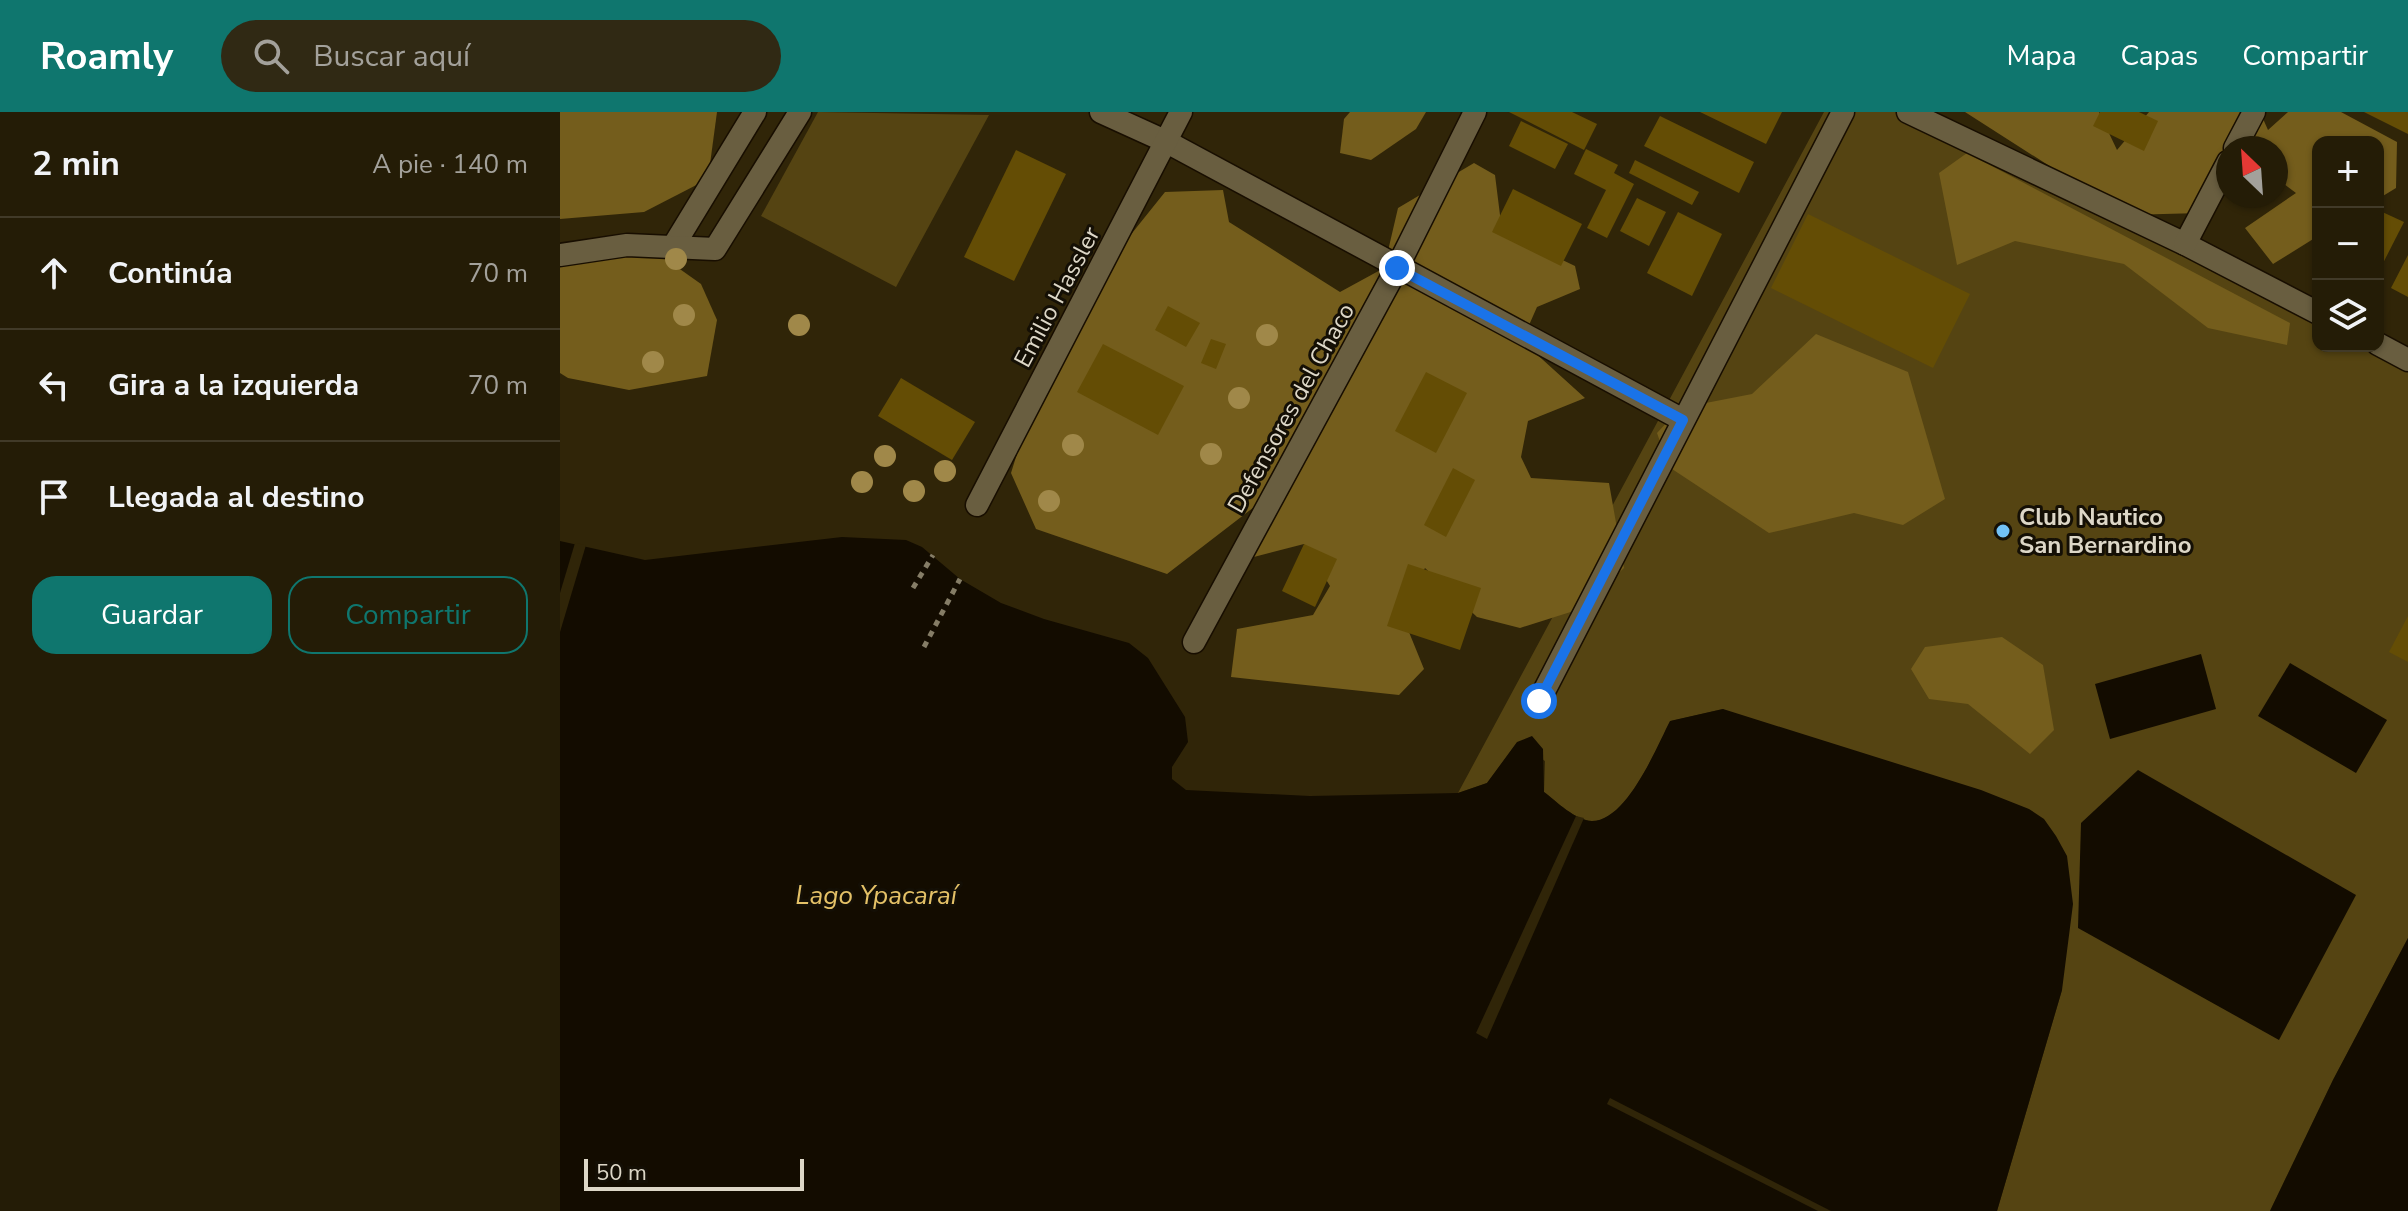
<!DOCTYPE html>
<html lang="es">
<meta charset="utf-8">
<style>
:root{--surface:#241c06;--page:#302914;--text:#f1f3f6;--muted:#a3a19b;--line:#413a28;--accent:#0f766e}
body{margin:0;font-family:"Nunito Sans",sans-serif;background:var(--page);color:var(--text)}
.controls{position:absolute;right:24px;top:24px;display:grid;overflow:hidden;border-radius:16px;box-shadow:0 2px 6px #0004}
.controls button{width:72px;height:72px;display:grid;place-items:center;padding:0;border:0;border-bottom:2px solid var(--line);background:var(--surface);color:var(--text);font:40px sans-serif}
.compass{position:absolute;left:1656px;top:24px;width:72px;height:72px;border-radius:50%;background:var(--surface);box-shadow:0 2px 6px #0004;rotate:335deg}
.scale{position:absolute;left:24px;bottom:20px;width:220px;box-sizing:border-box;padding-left:8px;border:4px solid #ddd7c7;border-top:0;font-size:22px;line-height:28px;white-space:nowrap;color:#ddd7c7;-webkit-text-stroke:6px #140f05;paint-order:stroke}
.stop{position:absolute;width:24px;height:24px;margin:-18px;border:6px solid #1a73e8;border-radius:50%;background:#fff}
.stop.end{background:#1a73e8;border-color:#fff;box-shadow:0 2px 8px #0008}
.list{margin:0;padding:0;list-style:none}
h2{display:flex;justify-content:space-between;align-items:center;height:104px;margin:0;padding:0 32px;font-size:34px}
h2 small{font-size:26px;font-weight:400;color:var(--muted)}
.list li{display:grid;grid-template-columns:52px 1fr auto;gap:24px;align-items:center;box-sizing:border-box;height:112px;padding:0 32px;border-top:2px solid var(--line)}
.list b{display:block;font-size:30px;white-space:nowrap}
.list em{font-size:26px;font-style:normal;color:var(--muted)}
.actions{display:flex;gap:16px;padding:24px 32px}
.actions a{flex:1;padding:18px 0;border:2px solid var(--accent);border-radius:24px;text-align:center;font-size:28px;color:var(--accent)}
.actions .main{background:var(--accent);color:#fff}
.icon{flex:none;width:44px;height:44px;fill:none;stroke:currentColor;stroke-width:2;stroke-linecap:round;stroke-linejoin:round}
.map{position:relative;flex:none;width:1848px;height:1099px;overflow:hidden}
header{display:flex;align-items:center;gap:48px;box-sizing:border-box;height:112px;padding:0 40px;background:var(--accent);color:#fff}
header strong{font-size:38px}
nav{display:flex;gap:44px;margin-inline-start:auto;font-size:28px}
.search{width:560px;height:72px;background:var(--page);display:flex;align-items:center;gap:20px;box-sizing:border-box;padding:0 28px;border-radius:44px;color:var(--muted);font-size:30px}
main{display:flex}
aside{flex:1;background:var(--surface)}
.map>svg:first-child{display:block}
.green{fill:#554412}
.forest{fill:#745d1c}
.water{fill:#130c00}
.pier{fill:#302508}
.building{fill:#644d05}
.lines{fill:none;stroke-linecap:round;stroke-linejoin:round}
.pedestrian-casing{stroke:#180e00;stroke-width:25}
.minor-casing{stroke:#180e00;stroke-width:25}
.path{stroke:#857d66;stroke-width:5;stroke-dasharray:6 6;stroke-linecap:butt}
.pedestrian{stroke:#695e40;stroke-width:22}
.minor{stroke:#695e40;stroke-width:22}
.tree{fill:#a08849}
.route{stroke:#1a73e8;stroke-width:10}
.poi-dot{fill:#72c1f5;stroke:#140f05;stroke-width:3}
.labels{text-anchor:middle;stroke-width:6;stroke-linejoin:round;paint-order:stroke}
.street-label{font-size:24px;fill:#ddd7c7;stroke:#140f05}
.poi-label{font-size:24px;font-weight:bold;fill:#ddd7c7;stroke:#140f05;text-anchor:start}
.water-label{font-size:26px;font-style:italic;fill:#e4c167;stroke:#140f05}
</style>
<header>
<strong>Roamly</strong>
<div class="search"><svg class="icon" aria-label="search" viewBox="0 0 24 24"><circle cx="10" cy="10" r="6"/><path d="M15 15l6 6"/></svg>Buscar aquí</div>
<nav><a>Mapa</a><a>Capas</a><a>Compartir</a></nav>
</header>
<main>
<aside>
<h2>2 min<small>A pie · 140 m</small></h2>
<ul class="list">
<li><svg class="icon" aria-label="ahead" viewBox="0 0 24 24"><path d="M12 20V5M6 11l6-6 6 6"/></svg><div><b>Continúa</b></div><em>70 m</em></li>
<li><svg class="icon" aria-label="left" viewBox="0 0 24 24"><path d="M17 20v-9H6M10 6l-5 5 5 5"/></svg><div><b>Gira a la izquierda</b></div><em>70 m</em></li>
<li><svg class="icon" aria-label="arrive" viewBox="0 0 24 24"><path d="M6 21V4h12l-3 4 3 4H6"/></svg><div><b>Llegada al destino</b></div></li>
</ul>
<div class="actions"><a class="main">Guardar</a><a>Compartir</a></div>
</aside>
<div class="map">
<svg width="1848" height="1099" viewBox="0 0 1848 1099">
<rect width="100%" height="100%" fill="#302508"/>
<!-- green -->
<g class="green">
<path d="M258,0L429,3L336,175L201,104Z"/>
<path d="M1264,0H1371L1758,196V234H1818L1848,241V826L1773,968L1710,1099H1437L1502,878L1163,597L1111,609C1096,636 1067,709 1032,709C1016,709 996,689 984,680L985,649L957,631L927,671L898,681Z"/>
</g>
<!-- forest -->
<g class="forest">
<path d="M0,0H157L148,67L84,100L0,107Z"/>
<path d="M790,0H866L856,17L811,48L780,41L784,7Z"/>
<path d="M1405,0H1539L1557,38L1589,0H1700L1708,18L1728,0H1781L1837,30L1836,76L1818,87V30H1758V124L1713,152L1685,116L1736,81L1716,66V36H1668L1641,101L1566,103Z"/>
<path d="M1407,41L1730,211L1727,233L1648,216L1564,152L1455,129L1397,153L1379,61Z"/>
<path d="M914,51L935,63L942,119L1015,154L1020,177L977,195L962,229L1025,286L968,309L961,345L971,366L1049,371L1064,456L1020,497L960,516L917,505L865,456L840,498L864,557L839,583L671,565L677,517L753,503L770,474L744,432L690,446L698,392L607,462L476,417L451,361L496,216L605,80L663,78L669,110L780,180L824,156L838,96Z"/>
<path d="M0,136L100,143L141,172L157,208L147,264L69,278L8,266L0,261Z"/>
<path d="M1256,222L1348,260L1385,387L1343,413L1294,401L1209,421L1109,355L1097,321L1120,296L1192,282Z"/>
<path d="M1442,525L1483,553L1494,618L1470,642L1408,592L1369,587L1351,557L1365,535Z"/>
</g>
<!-- water -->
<g class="water">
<path d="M282,425L346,428L362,435L400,467L441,491L484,507L569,531L588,546L625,605L628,630L612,655V667L626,678L750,684L898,681L927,671L957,630L972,624L983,637L984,680C996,689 1016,709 1032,709C1067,709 1096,636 1110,609L1163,597L1421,678L1469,697L1484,707L1496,724L1507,744L1513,792L1502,878L1437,1099H0V429L85,448Z"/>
<path d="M1641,542L1656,597L1550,627L1535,572Z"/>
<path d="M1730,551L1827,608L1796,661L1698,604Z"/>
<path d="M1578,658L1796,783L1719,928L1518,816L1521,711Z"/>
<path d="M1848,826V1099H1710L1773,968Z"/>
</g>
<!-- pier -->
<g class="pier">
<path d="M15,431L26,433L0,520V481Z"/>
<path d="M1016,704L1024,706L927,927L916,921Z"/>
<path d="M1050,986L1271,1099H1258L1047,992Z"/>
</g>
<!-- building -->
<g class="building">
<path d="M949,0H1012L1037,12L1024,38Z"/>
<path d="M1140,0H1222L1206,32Z"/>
<path d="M1540,0H1579L1598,9L1584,39L1533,14Z"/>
<path d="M1804,0H1848V22Z"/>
<path d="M1100,4L1194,50L1179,81L1084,34Z"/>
<path d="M961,9L1008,32L995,57L949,34Z"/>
<path d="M1026,37L1058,53L1054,61L1074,72L1047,126L1027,116L1046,78L1014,62Z"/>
<path d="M456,38L506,62L454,169L404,145Z"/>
<path d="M1075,48L1139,80L1132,93L1069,61Z"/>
<path d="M953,77L1022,112L1001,154L932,120Z"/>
<path d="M1077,86L1106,100L1089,134L1060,119Z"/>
<path d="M1818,98L1844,110L1818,161Z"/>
<path d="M1118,100L1162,122L1132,184L1087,161Z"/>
<path d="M1248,102L1410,182L1373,256L1211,176Z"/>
<path d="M1848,143V185L1831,176Z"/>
<path d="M608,194L640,211L626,235L595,218Z"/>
<path d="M651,227L666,232L656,257L641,251Z"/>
<path d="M543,232L624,274L598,323L517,280Z"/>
<path d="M866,260L907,281L876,341L835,319Z"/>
<path d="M341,266L415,310L392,348L318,304Z"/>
<path d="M893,356L915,368L886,425L864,413Z"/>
<path d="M744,432L777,447L755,495L722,479Z"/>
<path d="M848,452L921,476L900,538L827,514Z"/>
<path d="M1848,504V550L1829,540Z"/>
</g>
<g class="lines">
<defs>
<g id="pedestrian">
<path d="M1348,0L1625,132L1758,201"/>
<path d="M1818,232L1848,248"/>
</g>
<g id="minor">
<path d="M541,0L607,30L1123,308"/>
<path d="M1675,36L1694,0"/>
<path d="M1625,132L1668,50"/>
<path d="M114,133L195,0"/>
<path d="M0,143L67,133L155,137L240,0"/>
<path d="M417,393L621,0"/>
<path d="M634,530L837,156L915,0"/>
<path d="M979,589L1283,0"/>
</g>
</defs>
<!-- pedestrian casing -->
<use href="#pedestrian" class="pedestrian-casing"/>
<!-- minor casing -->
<use href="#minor" class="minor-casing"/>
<!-- path -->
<g class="path">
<path d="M353,476L373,443"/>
<path d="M364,535L400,467"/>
</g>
<!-- pedestrian -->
<use href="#pedestrian" class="pedestrian"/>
<!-- minor -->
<use href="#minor" class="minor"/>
</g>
<!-- trees -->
<g class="tree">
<circle cx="116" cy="147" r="11"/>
<circle cx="124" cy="203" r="11"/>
<circle cx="239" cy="213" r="11"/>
<circle cx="707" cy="223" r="11"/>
<circle cx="93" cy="250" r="11"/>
<circle cx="679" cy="286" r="11"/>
<circle cx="513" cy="333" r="11"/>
<circle cx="651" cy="342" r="11"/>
<circle cx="325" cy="344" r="11"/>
<circle cx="385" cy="359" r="11"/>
<circle cx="302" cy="370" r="11"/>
<circle cx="354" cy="379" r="11"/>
<circle cx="489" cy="389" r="11"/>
</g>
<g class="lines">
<!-- route -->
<path class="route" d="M837,156L1123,308L979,589"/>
</g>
<!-- markers -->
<circle class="poi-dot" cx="1443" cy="419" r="8"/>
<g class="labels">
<!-- street labels -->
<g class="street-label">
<text transform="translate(497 185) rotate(-62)" y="8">Emilio Hassler</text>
<text transform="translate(731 296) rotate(-61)" y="8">Defensores del Chaco</text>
</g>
<!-- poi labels -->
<g class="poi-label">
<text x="1459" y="413">Club Nautico<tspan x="1459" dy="28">San Bernardino</tspan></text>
</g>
<!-- water labels -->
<g class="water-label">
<text x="316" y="792">Lago Ypacaraí</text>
</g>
</g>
</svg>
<div class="controls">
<button>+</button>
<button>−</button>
<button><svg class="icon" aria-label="layers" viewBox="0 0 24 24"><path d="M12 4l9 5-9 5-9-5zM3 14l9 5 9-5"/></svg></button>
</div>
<svg class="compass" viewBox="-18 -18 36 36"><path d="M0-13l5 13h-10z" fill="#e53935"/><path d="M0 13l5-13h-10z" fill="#a3a19b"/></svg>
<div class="scale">50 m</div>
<div class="stop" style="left:979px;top:589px"></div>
<div class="stop end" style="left:837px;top:156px"></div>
</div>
</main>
